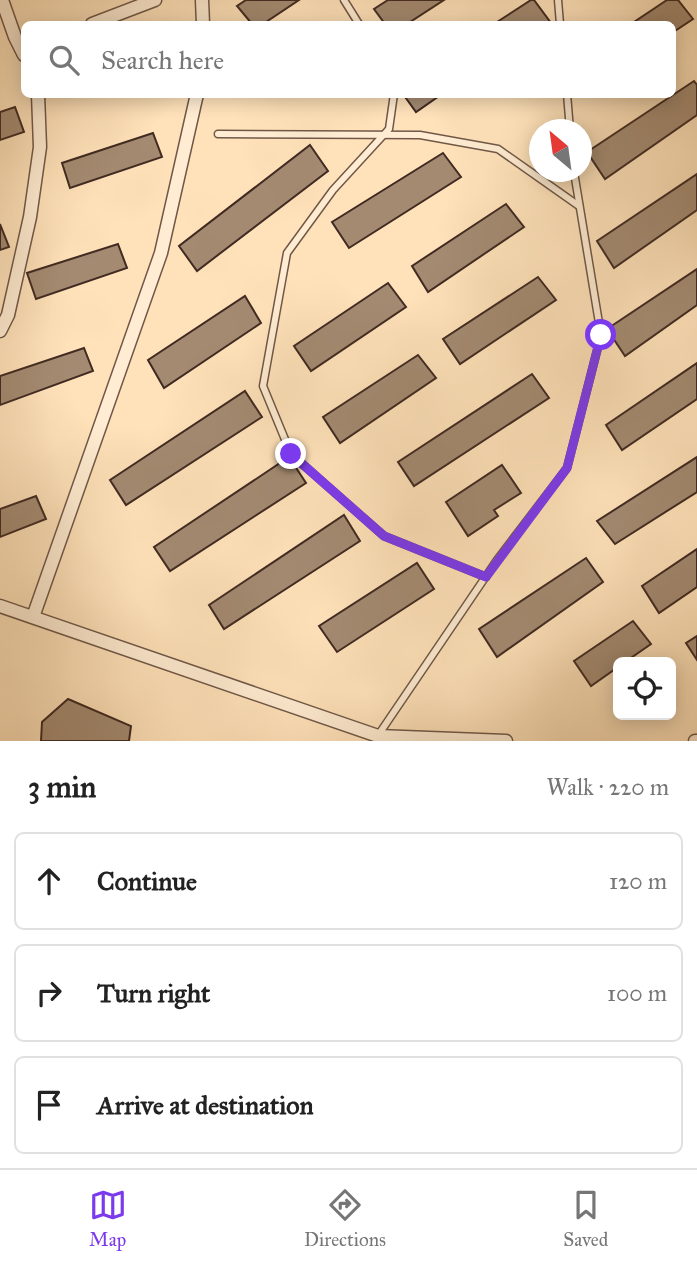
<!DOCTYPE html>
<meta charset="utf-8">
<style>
:root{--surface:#fff;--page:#f2f2f2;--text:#222;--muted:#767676;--line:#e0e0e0;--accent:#7c3aed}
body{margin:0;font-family:"IM FELL Great Primer",serif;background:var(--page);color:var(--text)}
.controls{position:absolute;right:21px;bottom:21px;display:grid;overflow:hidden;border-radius:10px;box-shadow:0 4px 18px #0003}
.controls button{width:63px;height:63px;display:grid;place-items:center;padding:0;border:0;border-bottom:2px solid var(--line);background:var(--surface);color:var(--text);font:35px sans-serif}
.compass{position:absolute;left:529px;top:119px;width:63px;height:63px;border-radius:50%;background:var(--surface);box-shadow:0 4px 18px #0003;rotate:331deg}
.stop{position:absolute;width:21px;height:21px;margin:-16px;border:5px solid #7c3aed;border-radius:50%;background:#fff}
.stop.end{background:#7c3aed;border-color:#fff;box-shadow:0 2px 7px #0008}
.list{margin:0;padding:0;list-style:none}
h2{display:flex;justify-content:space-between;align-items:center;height:91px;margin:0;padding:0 28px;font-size:30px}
h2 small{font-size:23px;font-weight:400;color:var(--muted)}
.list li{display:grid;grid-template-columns:46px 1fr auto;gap:21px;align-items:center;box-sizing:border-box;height:98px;margin:0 14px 14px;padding:0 14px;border:2px solid var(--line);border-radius:10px}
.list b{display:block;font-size:26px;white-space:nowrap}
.list em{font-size:23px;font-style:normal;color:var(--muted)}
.icon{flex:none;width:38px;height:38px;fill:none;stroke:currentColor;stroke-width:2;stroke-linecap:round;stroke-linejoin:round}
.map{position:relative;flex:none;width:697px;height:741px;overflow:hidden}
.search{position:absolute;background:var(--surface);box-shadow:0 4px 18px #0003;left:21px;right:21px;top:21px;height:77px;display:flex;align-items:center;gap:18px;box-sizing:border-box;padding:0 24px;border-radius:10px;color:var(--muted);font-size:26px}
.sheet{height:427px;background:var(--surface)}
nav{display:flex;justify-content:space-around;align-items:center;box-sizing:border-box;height:98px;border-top:2px solid var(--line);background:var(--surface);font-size:19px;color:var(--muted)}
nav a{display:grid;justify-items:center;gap:4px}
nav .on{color:var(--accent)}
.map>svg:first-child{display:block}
.building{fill:#a38a71;stroke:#402a22;stroke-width:2}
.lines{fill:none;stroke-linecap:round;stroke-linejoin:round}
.service-casing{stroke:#705848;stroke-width:9}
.minor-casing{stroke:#705848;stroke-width:15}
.service{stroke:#ffecd2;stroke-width:6}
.minor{stroke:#ffecd2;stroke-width:12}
.route{stroke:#7c3aed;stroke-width:9}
</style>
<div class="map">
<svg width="697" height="741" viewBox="0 0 697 741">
<rect width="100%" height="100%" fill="#ffe2ba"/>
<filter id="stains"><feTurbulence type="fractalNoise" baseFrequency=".00286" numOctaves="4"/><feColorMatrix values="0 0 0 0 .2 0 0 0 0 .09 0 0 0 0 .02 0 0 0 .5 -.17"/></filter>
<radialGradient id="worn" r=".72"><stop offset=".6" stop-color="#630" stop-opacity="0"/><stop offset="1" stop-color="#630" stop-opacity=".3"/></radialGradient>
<!-- building -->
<g class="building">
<path d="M246,0H299L263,24H252L237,6Z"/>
<path d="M388,0H444L407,24H385L374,9Z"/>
<path d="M531,0H534L551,23L548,24H494Z"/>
<path d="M667,0H678L693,19L672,33V24H631Z"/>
<path d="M694,81L697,85V115L605,179L587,152Z"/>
<path d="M403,94H442L416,112Z"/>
<path d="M15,107L24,132L0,140V112Z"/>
<path d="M153,133L162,157L70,188L62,163Z"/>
<path d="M310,145L328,171L197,271L179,246Z"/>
<path d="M443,153L461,177L349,248L332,222Z"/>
<path d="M697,174V210L614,268L597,241Z"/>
<path d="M506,204L524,227L428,292L412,266Z"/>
<path d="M0,224L9,247L0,250Z"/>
<path d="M118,244L127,268L36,299L27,273Z"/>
<path d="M697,269V305L625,356L607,329Z"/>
<path d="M538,277L556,300L460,364L443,339Z"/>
<path d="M388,283L406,307L311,371L294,346Z"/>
<path d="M245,296L261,323L164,388L148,360Z"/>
<path d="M84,348L93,371L0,405V376Z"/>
<path d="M418,355L436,378L340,443L323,417Z"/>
<path d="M697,363V399L622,450L606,425Z"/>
<path d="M532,374L549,398L414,486L398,462Z"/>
<path d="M245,391L262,417L126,505L110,480Z"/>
<path d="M289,457L306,483L170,571L154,547Z"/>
<path d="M697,457V492L615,544L597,521Z"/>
<path d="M502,465L521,493L494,510L498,516L468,536L446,502Z"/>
<path d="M36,496L46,519L0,537V509Z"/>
<path d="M344,515L360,541L224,629L209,605Z"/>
<path d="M697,549V587L659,613L642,586Z"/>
<path d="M586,558L603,582L497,657L479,629Z"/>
<path d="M417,563L434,589L337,652L319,626Z"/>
<path d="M633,621L651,644L625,662H618V667L591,686L574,661Z"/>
<path d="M697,636V660L686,643Z"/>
<path d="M68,699L131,726L129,741H41L42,722Z"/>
</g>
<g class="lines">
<defs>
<g id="service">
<path d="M344,0L359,24"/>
<path d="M558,0L560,24"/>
<path d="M394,94L389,129L333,190L287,253L263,386L291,454L384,536L486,577"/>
<path d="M567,94L570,130"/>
<path d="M218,134L420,135L498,149L579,206"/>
<path d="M379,734L497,560L567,468L601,335L574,172"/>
</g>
<g id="minor">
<path d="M2,0L15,37L24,55"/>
<path d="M202,0L203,24"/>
<path d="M92,24L155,0"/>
<path d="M0,331L8,315L30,217L40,147L38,94"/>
<path d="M0,606L378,736L506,741"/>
<path d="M33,617L161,253L197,94"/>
<path d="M695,741H697"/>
</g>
</defs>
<!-- service casing -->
<use href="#service" class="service-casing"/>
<!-- minor casing -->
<use href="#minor" class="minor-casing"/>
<!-- service -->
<use href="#service" class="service"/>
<!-- minor -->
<use href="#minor" class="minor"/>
</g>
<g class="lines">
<!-- route -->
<path class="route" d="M291,454L384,536L486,577L567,468L601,335"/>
</g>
<rect width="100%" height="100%" filter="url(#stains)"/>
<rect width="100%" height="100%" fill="url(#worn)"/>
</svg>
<div class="controls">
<button><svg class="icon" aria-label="locate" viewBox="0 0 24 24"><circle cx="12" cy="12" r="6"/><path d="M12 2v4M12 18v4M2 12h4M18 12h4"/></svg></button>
</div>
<svg class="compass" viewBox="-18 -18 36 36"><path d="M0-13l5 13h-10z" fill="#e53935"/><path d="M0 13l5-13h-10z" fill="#767676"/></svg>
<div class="stop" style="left:601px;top:335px"></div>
<div class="stop end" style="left:291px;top:454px"></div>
<div class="search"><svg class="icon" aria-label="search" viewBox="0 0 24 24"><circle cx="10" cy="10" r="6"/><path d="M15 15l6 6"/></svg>Search here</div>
</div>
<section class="sheet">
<h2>3 min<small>Walk · 220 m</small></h2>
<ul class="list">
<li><svg class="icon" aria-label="ahead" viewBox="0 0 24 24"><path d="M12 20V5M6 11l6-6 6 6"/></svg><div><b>Continue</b></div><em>120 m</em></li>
<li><svg class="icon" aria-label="right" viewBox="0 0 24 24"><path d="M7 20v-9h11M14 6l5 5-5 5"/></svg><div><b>Turn right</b></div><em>100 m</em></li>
<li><svg class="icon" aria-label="arrive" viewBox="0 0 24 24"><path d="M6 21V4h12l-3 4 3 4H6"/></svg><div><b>Arrive at destination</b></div></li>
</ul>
</section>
<nav>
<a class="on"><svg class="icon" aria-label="map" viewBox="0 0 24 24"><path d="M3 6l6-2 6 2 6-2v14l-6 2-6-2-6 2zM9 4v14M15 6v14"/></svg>Map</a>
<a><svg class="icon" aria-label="directions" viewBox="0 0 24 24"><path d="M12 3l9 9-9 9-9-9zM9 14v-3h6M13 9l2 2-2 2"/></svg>Directions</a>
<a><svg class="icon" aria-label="saved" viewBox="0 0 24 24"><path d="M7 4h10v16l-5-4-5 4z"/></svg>Saved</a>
</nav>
